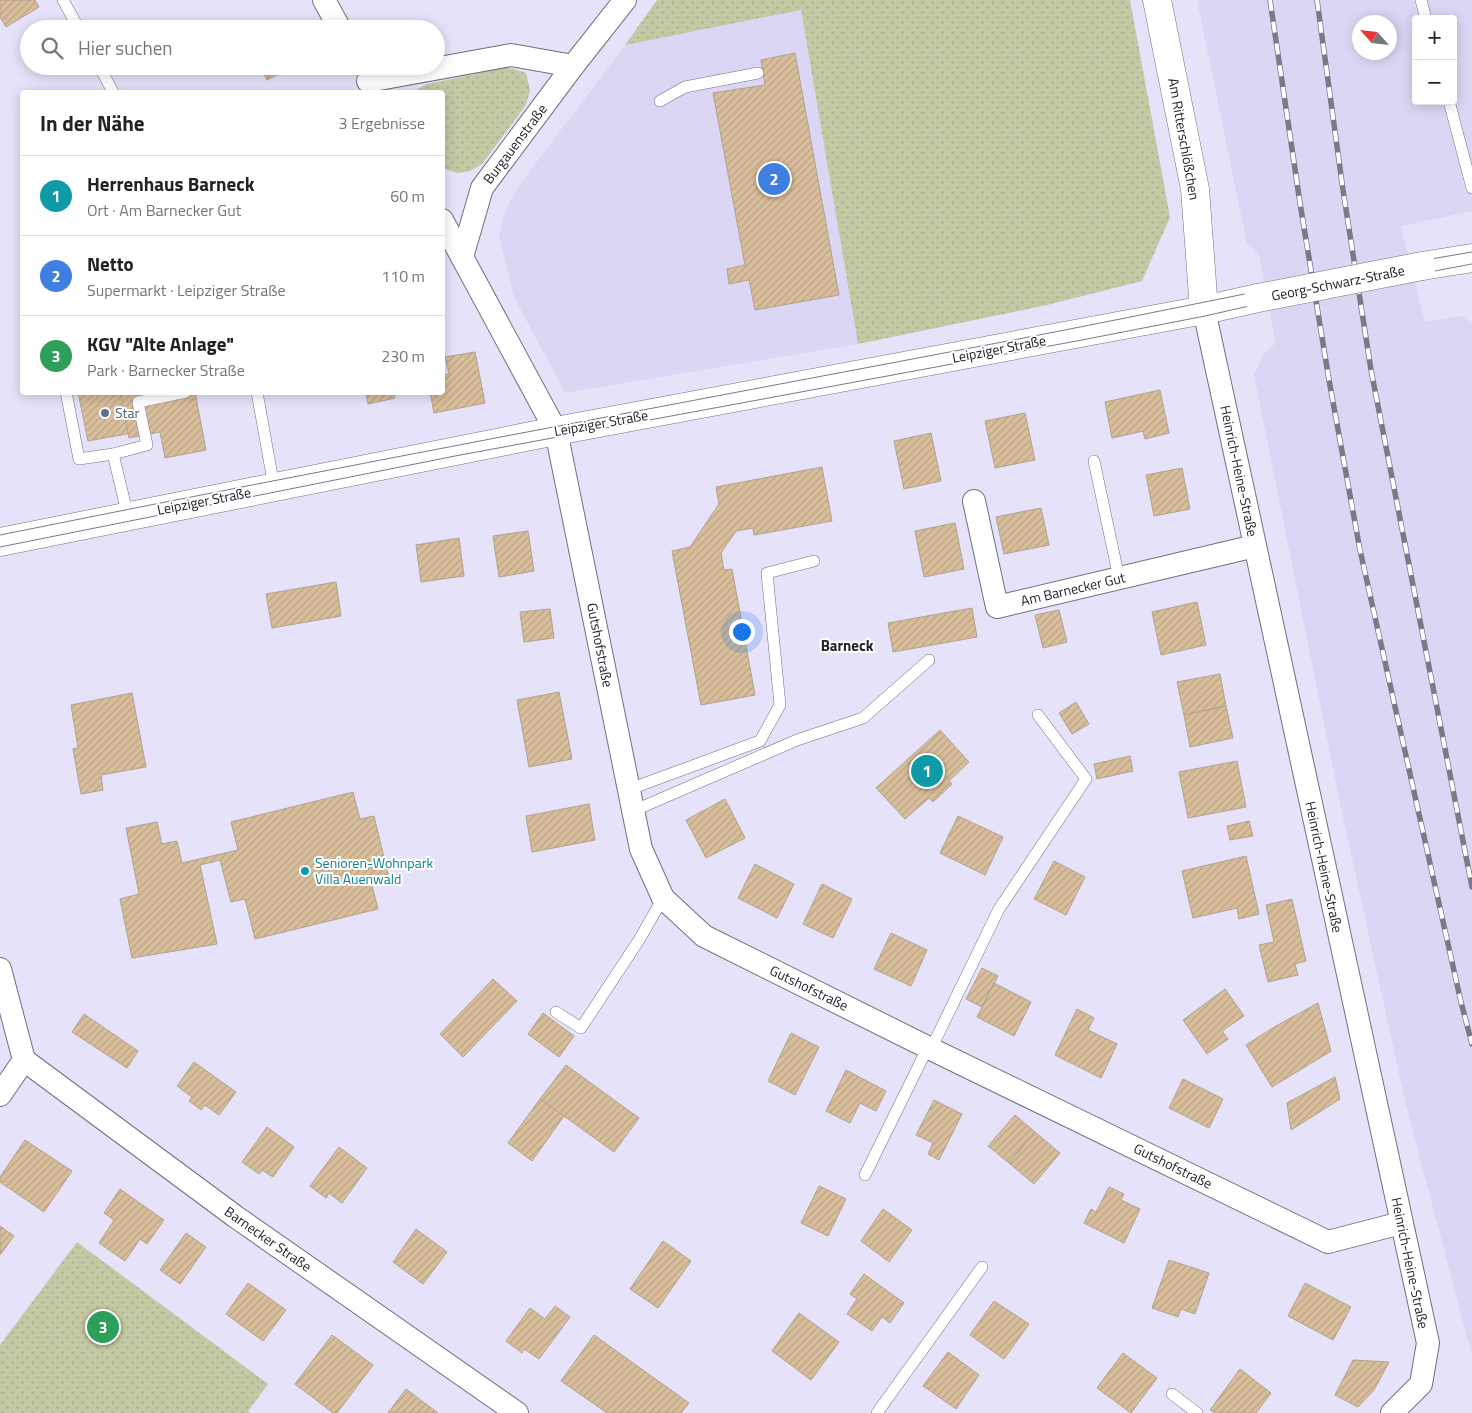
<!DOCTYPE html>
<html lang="de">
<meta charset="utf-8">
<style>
:root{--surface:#fff;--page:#f6f6f6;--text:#222;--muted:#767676;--line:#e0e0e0;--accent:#645421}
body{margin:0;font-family:"Titillium Web",sans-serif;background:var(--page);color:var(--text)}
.controls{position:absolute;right:15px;top:15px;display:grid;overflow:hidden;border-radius:5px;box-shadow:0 2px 12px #0003}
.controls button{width:45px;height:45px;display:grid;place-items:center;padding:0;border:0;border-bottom:1px solid var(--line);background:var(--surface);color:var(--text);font:25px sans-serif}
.compass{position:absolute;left:1352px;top:15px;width:45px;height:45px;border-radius:50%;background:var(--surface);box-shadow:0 2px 12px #0003;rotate:297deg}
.you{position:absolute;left:741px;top:631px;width:18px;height:18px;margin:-12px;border:4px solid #fff;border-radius:50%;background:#1a73e8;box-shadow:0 0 0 8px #1a73e833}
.badge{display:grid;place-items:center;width:32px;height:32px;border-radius:50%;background:var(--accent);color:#fff;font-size:16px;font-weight:700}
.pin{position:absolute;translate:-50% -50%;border:2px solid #fff;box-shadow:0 1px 5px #0006}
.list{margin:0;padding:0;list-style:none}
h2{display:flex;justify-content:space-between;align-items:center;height:65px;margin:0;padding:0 20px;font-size:21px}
h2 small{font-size:16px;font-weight:400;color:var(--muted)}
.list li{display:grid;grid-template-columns:32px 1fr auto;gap:15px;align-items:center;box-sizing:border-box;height:80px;padding:0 20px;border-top:1px solid var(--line)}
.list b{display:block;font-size:19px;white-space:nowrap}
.list p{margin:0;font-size:16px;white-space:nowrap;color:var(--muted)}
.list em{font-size:16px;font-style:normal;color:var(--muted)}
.icon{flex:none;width:28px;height:28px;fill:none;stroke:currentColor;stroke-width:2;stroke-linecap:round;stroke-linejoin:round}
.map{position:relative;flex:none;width:1472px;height:1413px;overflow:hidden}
.search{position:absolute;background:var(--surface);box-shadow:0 2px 12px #0003;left:20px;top:20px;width:425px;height:55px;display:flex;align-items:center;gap:12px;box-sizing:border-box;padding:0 18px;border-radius:28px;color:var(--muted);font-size:19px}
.panel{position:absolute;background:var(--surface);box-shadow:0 2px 12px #0003;left:20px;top:90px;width:425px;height:305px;border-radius:5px}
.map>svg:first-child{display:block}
.built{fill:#dbd6f4;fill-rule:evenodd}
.grass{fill:url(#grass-dots)}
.building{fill:url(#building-hatch);stroke:#b1a28f}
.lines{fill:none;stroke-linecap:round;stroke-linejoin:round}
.service-casing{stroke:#726f83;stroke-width:12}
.minor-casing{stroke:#726f83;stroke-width:24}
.tertiary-casing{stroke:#726f83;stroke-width:29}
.secondary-casing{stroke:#726f83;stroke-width:29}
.service{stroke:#fff;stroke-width:11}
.minor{stroke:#fff;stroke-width:22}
.tertiary{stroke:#fff;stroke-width:28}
.secondary{stroke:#fff;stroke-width:28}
.tram{stroke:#7b7888;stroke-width:1}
.rail-casing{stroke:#7b7888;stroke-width:5.5}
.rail{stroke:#fff;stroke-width:4;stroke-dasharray:11;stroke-linecap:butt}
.secondary-bridge-casing{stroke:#726f83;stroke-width:29;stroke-linecap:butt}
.secondary-bridge{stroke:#fff;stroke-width:28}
.service-dot{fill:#5c6f8a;stroke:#fff;stroke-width:2}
.culture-dot{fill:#0f9aa8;stroke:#fff;stroke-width:2}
.labels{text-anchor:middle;stroke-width:4;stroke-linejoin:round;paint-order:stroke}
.street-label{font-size:14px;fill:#222029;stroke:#fff}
.service-label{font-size:14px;fill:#4e5e75;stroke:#fff;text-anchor:start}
.culture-label{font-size:14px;fill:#0d838f;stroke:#fff;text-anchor:start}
.neighbourhood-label{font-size:15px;font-weight:bold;fill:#222029;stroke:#fff}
</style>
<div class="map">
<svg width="1472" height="1413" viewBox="0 0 1472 1413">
<defs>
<pattern id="grass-dots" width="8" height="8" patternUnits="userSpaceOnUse" patternTransform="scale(1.25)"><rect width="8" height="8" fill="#c4c8a4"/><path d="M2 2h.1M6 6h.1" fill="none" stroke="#a8ac8d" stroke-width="1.8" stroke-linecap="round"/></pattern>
<pattern id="building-hatch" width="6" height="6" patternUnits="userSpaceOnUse" patternTransform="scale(1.25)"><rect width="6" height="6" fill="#d9be9b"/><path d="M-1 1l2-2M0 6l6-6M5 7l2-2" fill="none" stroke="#baa386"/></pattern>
</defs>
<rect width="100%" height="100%" fill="#e5e2f9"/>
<!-- built -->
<g class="built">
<path d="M1197,0H1472V211L1401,226L1425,322L1460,316L1472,322V1356L1405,1101L1341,808L1254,375L1263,355L1276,343L1259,255L1247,244ZM1416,19H1453V101H1416ZM1360,22H1390V52H1360Z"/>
<path d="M801,10L858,344L565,393L514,297L499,235L504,214L517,188L625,45Z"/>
</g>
<!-- grass -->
<g class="grass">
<path d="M657,0H1130L1170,217L1142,281L1047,305L858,344L801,10L625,45Z"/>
<path d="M505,68L514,69L526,73L530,90L526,105L482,164L470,171L457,173L443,168L442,92H415L419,88L427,84Z"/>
<path d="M77,1242L268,1384L248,1411L251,1413H0V1345Z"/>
</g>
<!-- building -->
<g class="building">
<path d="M0,0H35L39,7L6,27L0,17Z"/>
<path d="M795,53L839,295L755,310L749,280L729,284L727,269L745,265L713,93L765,85L761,60Z"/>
<path d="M260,66H294L267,80Z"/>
<path d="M475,352L485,403L434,413L430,392H442V375L449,374L445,357Z"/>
<path d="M1160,390L1169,433L1145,439L1143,431L1112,438L1105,402Z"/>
<path d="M78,392H124L132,433L88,441Z"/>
<path d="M120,392H195L206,450L165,458L160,432L129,438Z"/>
<path d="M366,392H394L395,398L368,404Z"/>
<path d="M1025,413L1035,460L995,468L985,421Z"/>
<path d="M931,433L941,481L904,489L894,441Z"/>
<path d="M822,467L832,521L754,535L753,528L736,531L721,553L724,570L732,569L755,695L701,705L672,551L690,547L719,504L716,487Z"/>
<path d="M1182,468L1190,509L1154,516L1146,475Z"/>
<path d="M1041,508L1049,545L1004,554L996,517Z"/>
<path d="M955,523L964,569L924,577L915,531Z"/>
<path d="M528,531L534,571L499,577L493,536Z"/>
<path d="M459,538L464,576L421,582L416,545Z"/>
<path d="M336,582L341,616L272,628L266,594Z"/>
<path d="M1197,602L1206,645L1161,655L1152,612Z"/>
<path d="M972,608L977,637L893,652L888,623Z"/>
<path d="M550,609L554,638L524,642L520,612Z"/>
<path d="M1059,610L1067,642L1043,648L1035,615Z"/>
<path d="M1220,674L1226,706L1184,715L1177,682Z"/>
<path d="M559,692L572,759L529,767L517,700Z"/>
<path d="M132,693L146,767L101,775L103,790L81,794L73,749L78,748L71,705Z"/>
<path d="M1076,702L1089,724L1072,734L1059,713Z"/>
<path d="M1226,706L1233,738L1190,747L1184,715Z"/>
<path d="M940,730L969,762L949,781L952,784L933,802L929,798L905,819L876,788Z"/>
<path d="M1130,756L1133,771L1097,779L1094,764Z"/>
<path d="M1237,761L1246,807L1188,818L1179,772Z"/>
<path d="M353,792L360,819L374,816L389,878L371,882L378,909L255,939L245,899L231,902L220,860L200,865L217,944L132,958L120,899L139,894L126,828L157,822L162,844L177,841L182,863L238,850L231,822Z"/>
<path d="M725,799L745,838L706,858L686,820Z"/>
<path d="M589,804L595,840L532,852L526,816Z"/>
<path d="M958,816L1003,837L985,875L940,853Z"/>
<path d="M1249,821L1253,836L1230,840L1227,826Z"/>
<path d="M1246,856L1259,914L1239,919L1237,908L1193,918L1182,871Z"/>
<path d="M1054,861L1085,877L1066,915L1034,899Z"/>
<path d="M755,864L794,884L777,918L738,898Z"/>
<path d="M822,884L852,899L833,938L803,924Z"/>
<path d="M1292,899L1306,961L1295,964L1298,975L1268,982L1259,945L1274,942L1266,905Z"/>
<path d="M891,933L927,950L911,986L874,969Z"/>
<path d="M982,968L998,976L982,1007L966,999Z"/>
<path d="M493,979L517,1001L463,1057L440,1034Z"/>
<path d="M994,983L1031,1002L1014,1036L977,1017Z"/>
<path d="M1225,989L1244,1016L1222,1031L1228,1039L1207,1054L1183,1020Z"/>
<path d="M1318,1003L1331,1051L1272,1087L1246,1045L1276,1026Z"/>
<path d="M1077,1009L1094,1018L1088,1030L1117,1044L1101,1078L1055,1055Z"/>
<path d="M543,1013L574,1036L559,1057L528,1034Z"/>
<path d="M84,1014L138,1051L127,1068L72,1032Z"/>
<path d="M791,1033L819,1047L795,1095L768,1081Z"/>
<path d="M194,1062L236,1092L219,1115L205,1105L201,1110L189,1101L192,1097L177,1086Z"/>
<path d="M566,1065L639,1118L614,1152L540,1099Z"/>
<path d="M846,1070L886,1091L876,1111L860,1103L850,1123L826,1111Z"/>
<path d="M1335,1077L1340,1099L1291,1130L1287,1103Z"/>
<path d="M1183,1079L1223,1099L1209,1128L1169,1108Z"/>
<path d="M540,1099L564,1116L532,1161L508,1143Z"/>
<path d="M934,1100L962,1114L939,1160L928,1154L933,1143L916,1135Z"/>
<path d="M1015,1115L1035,1132L1009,1163L988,1146Z"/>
<path d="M267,1127L294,1147L273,1177L262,1170L259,1174L242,1162Z"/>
<path d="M1035,1132L1060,1153L1034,1184L1009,1163Z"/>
<path d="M25,1140L72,1171L44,1212L0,1182V1177Z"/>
<path d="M339,1147L367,1168L342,1203L329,1193L326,1198L310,1186Z"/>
<path d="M819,1186L846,1199L828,1236L801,1223Z"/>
<path d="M1109,1187L1124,1194L1121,1200L1140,1209L1124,1243L1084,1223L1091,1209L1096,1212Z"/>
<path d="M120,1189L164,1220L147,1244L140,1239L125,1261L99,1243L114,1220L104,1213Z"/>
<path d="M883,1209L912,1230L889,1262L861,1241Z"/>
<path d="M0,1226L14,1236L0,1255Z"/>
<path d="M416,1229L447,1252L423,1284L393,1262Z"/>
<path d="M186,1233L206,1247L180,1284L160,1270Z"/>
<path d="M663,1241L691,1261L658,1308L630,1289Z"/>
<path d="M1169,1260L1209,1273L1195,1314L1181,1309L1178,1317L1152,1308Z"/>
<path d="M864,1274L904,1303L890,1323L882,1317L872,1331L847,1314L857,1299L850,1294Z"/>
<path d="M248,1283L286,1310L263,1341L226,1314Z"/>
<path d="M1305,1283L1351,1307L1333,1340L1288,1316Z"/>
<path d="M994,1301L1029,1324L1004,1359L970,1335Z"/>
<path d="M555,1306L570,1317L539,1359L524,1349L522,1353L506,1341L530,1308L545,1319Z"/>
<path d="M799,1313L839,1342L811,1380L772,1351Z"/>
<path d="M332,1335L373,1365L337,1413H333L295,1384Z"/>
<path d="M594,1335L689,1403L681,1413H607L561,1381Z"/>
<path d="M948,1352L979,1375L956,1409L923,1386Z"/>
<path d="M1123,1353L1157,1378L1131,1413L1097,1388Z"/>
<path d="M1353,1360L1389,1362L1374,1390L1358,1407L1335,1395Z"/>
<path d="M1240,1369L1271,1393L1256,1413H1215L1210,1410Z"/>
<path d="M406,1389L438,1413H388Z"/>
</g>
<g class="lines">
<defs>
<g id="service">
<path d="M63,0L79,29"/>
<path d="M1421,0L1426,19"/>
<path d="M99,66L113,92"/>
<path d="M660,101L685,87L758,73"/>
<path d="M1449,101L1472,188"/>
<path d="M66,392L79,459L113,454L128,516"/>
<path d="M257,392L274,487"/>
<path d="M113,454L147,445L138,402L186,392"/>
<path d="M1094,461L1119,578"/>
<path d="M630,789L760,741L780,705L767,573L814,561"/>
<path d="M633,811L797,740L863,718L929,660"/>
<path d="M556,1012L581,1028L639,940L663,898"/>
<path d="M931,1049L999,909L1086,779L1038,715"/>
<path d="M865,1175L928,1047"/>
<path d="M1172,1394L1197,1413"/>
<path d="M877,1413L982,1267"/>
</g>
<g id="minor">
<path d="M324,0L340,29"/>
<path d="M625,0L573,66L482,188L462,257L556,431L641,849L663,898L704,936L931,1049L1328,1242L1401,1223"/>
<path d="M368,81L511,55L573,66"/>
<path d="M442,220L462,257"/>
<path d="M1204,310L1428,1343L1421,1384L1392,1413"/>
<path d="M974,501L997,607L1255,546"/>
<path d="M0,969L24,1060L236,1217L517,1413"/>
<path d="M0,1095L24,1060"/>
</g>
<path id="tertiary" d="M0,542L556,431L1204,310"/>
<g id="secondary">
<path d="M1157,0L1195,189L1204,310L1258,298"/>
<path d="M1422,266L1472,258"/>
</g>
</defs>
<!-- service casing -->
<use href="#service" class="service-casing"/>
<!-- minor casing -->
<use href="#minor" class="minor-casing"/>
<!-- tertiary casing -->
<use href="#tertiary" class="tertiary-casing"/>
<!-- secondary casing -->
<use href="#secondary" class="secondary-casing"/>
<!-- service -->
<use href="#service" class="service"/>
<!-- minor -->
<use href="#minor" class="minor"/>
<!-- tertiary -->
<use href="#tertiary" class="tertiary"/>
<!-- secondary -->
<use href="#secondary" class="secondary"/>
<!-- tram -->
<g class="tram">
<path d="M0,535C337,467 675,404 1013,340C1166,311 1318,277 1472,252"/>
<path d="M0,547L455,456L1082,340L1205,316L1258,304L1472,264"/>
</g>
<defs>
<g id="rail">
<path d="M1270,0L1300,203L1329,380L1360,550L1461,1002L1472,1044"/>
<path d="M1317,0L1343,190L1371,370L1472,887"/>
</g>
</defs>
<!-- rail casing -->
<use href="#rail" class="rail-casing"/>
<!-- rail -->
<use href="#rail" class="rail"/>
<defs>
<path id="secondary-bridge" d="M1258,298L1422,266"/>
</defs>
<!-- secondary-bridge casing -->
<use href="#secondary-bridge" class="secondary-bridge-casing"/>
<!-- secondary-bridge -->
<use href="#secondary-bridge" class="secondary-bridge"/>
</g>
<!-- markers -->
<circle class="service-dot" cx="105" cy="413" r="5"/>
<circle class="culture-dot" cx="305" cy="871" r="5"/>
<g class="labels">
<!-- street labels -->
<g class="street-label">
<text transform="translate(1184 139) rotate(80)" y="5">Am Ritterschlößchen</text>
<text transform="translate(515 144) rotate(-53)" y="5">Burgauenstraße</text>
<text transform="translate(1338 283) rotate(-11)" y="5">Georg-Schwarz-Straße</text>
<text transform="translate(999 349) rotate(-11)" y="5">Leipziger Straße</text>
<text transform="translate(601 423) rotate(-10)" y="5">Leipziger Straße</text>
<text transform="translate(1239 471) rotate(78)" y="5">Heinrich-Heine-Straße</text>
<text transform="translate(204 501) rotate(-11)" y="5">Leipziger Straße</text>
<text transform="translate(1073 589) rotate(-13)" y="5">Am Barnecker Gut</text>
<text transform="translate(600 645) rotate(79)" y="5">Gutshofstraße</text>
<text transform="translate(1324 867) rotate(78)" y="5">Heinrich-Heine-Straße</text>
<text transform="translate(809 988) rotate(26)" y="5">Gutshofstraße</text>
<text transform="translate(1173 1166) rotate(26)" y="5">Gutshofstraße</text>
<text transform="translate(268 1239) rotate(35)" y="5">Barnecker Straße</text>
<text transform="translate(1410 1263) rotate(78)" y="5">Heinrich-Heine-Straße</text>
</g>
<!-- service labels -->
<g class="service-label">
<text x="115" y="418">Star</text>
</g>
<!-- culture labels -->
<g class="culture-label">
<text x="315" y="868">Senioren-Wohnpark<tspan x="315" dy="16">Villa Auenwald</tspan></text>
</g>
<!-- neighbourhood labels -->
<g class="neighbourhood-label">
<text x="847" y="651">Barneck</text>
</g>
</g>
</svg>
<div class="controls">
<button>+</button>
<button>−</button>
</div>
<svg class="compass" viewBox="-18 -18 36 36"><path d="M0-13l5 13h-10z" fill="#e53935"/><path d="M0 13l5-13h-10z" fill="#767676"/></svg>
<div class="you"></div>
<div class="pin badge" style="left:927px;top:771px;background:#0f9aa8">1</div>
<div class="pin badge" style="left:774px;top:179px;background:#3f7fe0">2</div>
<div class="pin badge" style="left:103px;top:1327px;background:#2e9e5b">3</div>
<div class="search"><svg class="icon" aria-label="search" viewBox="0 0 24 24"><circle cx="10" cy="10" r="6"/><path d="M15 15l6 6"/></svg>Hier suchen</div>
<section class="panel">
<h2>In der Nähe<small>3 Ergebnisse</small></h2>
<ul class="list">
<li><span class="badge" style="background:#0f9aa8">1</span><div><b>Herrenhaus Barneck</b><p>Ort · Am Barnecker Gut</p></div><em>60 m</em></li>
<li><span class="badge" style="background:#3f7fe0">2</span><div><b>Netto</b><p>Supermarkt · Leipziger Straße</p></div><em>110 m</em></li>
<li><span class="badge" style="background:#2e9e5b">3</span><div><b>KGV &quot;Alte Anlage&quot;</b><p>Park · Barnecker Straße</p></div><em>230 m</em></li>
</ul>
</section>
</div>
